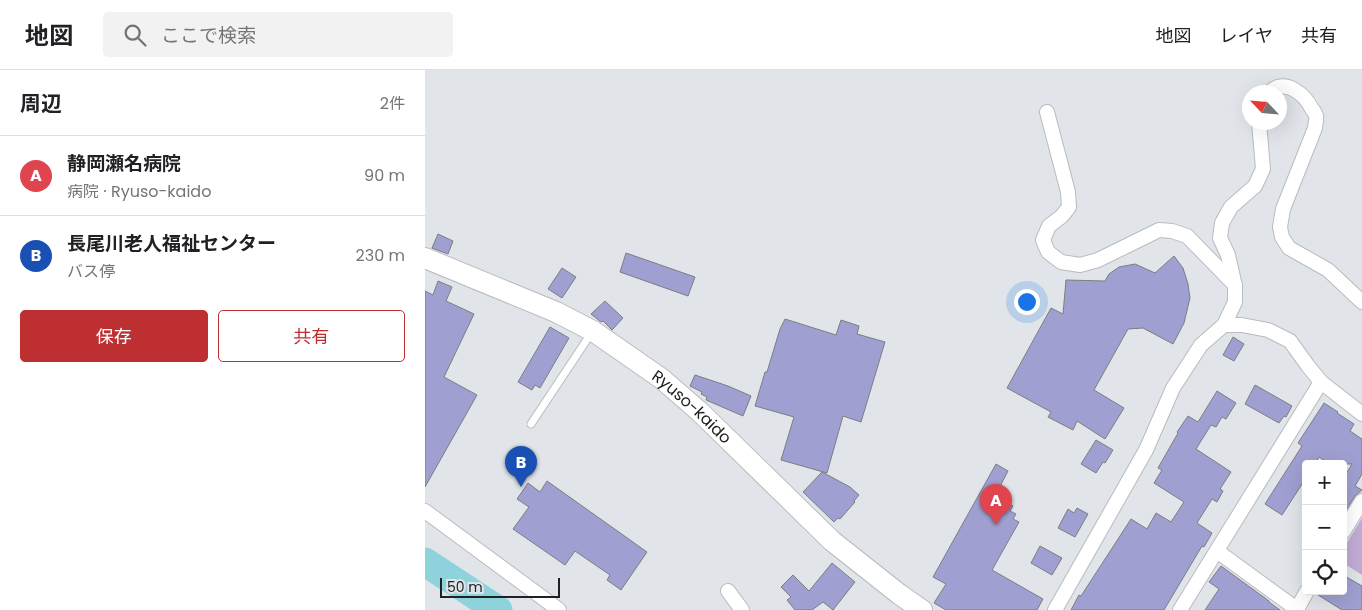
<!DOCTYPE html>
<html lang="ja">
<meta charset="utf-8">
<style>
:root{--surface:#fff;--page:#f2f2f2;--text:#202124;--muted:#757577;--line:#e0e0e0;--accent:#be2f31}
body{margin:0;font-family:Poppins,"Noto Sans JP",sans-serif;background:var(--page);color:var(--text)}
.controls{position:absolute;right:15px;bottom:15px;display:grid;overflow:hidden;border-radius:5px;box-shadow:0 5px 20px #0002}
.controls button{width:45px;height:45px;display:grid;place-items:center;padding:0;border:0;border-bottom:1px solid var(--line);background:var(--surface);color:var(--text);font:25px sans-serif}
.compass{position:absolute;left:817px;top:15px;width:45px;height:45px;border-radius:50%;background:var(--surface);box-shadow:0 5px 20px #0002;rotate:296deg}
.scale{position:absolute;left:15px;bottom:12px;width:120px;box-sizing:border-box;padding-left:5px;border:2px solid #202123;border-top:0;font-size:14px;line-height:18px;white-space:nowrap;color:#202123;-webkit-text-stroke:4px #e1e5e9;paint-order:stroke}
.you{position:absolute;left:601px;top:231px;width:18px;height:18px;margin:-12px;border:4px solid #fff;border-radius:50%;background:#1a73e8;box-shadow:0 0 0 8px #1a73e833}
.badge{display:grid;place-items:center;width:32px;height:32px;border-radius:50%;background:var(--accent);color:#fff;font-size:16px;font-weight:700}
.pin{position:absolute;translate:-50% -41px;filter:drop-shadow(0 1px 2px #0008)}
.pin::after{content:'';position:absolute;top:26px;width:18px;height:15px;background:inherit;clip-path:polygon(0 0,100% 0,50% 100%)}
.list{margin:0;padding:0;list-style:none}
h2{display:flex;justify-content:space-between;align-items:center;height:65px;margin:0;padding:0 20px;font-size:21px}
h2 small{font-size:16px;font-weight:400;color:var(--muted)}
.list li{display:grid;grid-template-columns:32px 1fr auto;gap:15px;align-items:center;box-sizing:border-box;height:80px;padding:0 20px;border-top:1px solid var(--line)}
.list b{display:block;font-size:19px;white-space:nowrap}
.list p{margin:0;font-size:16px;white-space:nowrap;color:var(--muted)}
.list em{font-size:16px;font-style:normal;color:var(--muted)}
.actions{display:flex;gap:10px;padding:15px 20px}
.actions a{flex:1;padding:11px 0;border:1px solid var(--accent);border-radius:5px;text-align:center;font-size:18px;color:var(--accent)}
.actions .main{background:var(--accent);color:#fff}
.icon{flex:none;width:28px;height:28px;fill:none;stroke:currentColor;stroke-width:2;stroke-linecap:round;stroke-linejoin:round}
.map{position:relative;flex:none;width:937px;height:540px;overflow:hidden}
header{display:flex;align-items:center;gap:30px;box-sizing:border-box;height:70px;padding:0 25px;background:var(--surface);border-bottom:1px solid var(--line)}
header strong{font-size:24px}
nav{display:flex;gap:28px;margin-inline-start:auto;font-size:18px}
.search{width:350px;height:45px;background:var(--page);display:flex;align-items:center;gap:12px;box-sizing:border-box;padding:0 18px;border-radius:5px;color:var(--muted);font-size:19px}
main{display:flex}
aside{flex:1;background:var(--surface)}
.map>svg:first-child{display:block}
.green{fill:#c1acd5}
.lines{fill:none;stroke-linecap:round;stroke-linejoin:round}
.river{stroke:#8ed3dc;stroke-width:29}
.building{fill:#9fa0d1;stroke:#7c7d82}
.lane-casing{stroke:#b8bbc0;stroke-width:9}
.street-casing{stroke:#b8bbc0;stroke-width:16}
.secondary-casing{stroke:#b8bbc0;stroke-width:22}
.lane{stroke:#fff;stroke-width:7}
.street{stroke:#fff;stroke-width:14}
.secondary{stroke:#fff;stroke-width:20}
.labels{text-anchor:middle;stroke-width:4;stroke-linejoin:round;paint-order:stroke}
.street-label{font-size:16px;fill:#202123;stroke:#e1e5e9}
</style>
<header>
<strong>地図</strong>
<div class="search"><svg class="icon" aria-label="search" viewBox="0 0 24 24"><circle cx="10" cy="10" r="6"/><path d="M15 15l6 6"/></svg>ここで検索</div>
<nav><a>地図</a><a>レイヤ</a><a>共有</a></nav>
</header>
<main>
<aside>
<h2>周辺<small>2件</small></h2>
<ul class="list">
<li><span class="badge" style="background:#e0444e">A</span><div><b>静岡瀬名病院</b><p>病院 · Ryuso-kaido</p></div><em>90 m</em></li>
<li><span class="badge" style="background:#1a4fb4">B</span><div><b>長尾川老人福祉センター</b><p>バス停</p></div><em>230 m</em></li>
</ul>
<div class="actions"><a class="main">保存</a><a>共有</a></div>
</aside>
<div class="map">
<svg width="937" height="540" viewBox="0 0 937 540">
<rect width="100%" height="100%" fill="#e1e5e9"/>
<!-- green -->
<path class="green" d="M937,448V505L918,493V479Z"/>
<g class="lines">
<!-- river -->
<path class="river" d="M0,492L73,540"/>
</g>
<!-- building -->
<g class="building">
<path d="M13,164L28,171L23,184L7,178Z"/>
<path d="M201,183L270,207L263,226L195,202Z"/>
<path d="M749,186L758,198L763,214L765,228L759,253L748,274L718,258L703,259L669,320L699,338L680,369L652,351L648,360L623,347L626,342L582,318L626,238L638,244L641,210L680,211L684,204L694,197L710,194L730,203Z"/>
<path d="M137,198L151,207L137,228L123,219Z"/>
<path d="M13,211L27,217L21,231L49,244L19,307L52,325L0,417V221L8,225Z"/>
<path d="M180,231L198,248L187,260L178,251L176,252L166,244Z"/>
<path d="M360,249L411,265L416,250L434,256L432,264L460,272L436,352L418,346L402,403L356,390L369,347L330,336L340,302H342L355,259Z"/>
<path d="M125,257L144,268L115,318L110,315L107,320L93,312Z"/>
<path d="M808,267L819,274L809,291L798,285Z"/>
<path d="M270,305L303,316L326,326L318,346L281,330L282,327L276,324L277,322L265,316Z"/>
<path d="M830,315L867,336L861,347L859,346L854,353L820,334Z"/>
<path d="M792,321L811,333L801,349L797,347L791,357L786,355L771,379L806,402L795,419L798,421L792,432L787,429L772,453L787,463L779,477L777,476L739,540H646L654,525L656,526L706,449L722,459L731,443L746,452L759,432L729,413L737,400L733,398L753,363L752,362L763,346L773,352Z"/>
<path d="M899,333L913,342L912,343L929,354L925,361L937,369V404L930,416L937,420L930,426L918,445V409L927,394H904L894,387L890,394H881V408L857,445L840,434L877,376L873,373Z"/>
<path d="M671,370L688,380L680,393L678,392L671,403L656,394Z"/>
<path d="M571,394L583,401L570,426L588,436L585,441L591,444L588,449L594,452L567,500L618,529L612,540H521L509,533L521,514L508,507Z"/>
<path d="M397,402L425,417L434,425L429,431L430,432L415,449L413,448L409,452L378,422Z"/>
<path d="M122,411L222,482L196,520L182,510L185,505L150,481L140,495L88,459L104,437L92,429L103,413L115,422Z"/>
<path d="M652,438L663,444L650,467L633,458L643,439L649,443Z"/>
<path d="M615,476L637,488L627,505L606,493Z"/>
<path d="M407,493L430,512L408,540L398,532L387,540H370L362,530L366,527L356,517L368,505L384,521Z"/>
<path d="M796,496L844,531V532L855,540H780L794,519L784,512Z"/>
<path d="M918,505L937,516V540H917L890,523L891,521H918Z"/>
</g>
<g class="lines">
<defs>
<path id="lane" d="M106,354L167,262"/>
<g id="street">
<path d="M845,22C860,7 880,25 887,39C888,39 891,45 891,46C892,49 890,55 890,58L858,139L855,157L857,167L864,178L903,200L937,232"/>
<path d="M622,42L643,122L644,137L637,146L624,156L618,170L623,182L636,192L655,195L673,190L734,160L747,161L762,166L810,215"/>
<path d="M799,255H817L843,260L865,271L883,296L896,312L937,344"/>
<path d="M0,441L134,540"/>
<path d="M918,462L937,431"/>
<path d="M792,481L873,540"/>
<path d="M303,521L317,540"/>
<path d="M872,539L882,521"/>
<path d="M630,540L721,380L748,318L776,275L799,255L810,232V216L803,185L795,168L797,153L806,137L830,116L838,99L834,52"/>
<path d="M755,540L896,312"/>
</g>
<g id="secondary">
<path id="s1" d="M0,188L131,242L168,261L237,309L275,342L407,471L474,524L497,540"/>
</g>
</defs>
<!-- lane casing -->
<use href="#lane" class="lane-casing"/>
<!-- street casing -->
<use href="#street" class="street-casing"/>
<!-- secondary casing -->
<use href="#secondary" class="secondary-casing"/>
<!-- lane -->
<use href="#lane" class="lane"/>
<!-- street -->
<use href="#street" class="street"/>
<!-- secondary -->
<use href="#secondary" class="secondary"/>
</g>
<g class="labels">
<!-- street labels -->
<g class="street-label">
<text dy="6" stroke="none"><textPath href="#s1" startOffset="308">Ryuso-kaido</textPath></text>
</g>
</g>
</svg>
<div class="controls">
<button>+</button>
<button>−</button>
<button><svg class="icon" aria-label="locate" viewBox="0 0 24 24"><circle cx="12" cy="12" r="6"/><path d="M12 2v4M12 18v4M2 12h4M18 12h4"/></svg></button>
</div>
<svg class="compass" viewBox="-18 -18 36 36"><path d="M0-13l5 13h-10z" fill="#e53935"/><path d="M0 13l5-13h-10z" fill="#757577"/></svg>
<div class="scale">50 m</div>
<div class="you"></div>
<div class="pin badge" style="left:571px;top:455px;background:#e0444e">A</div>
<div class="pin badge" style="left:96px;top:417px;background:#1a4fb4">B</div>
</div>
</main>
